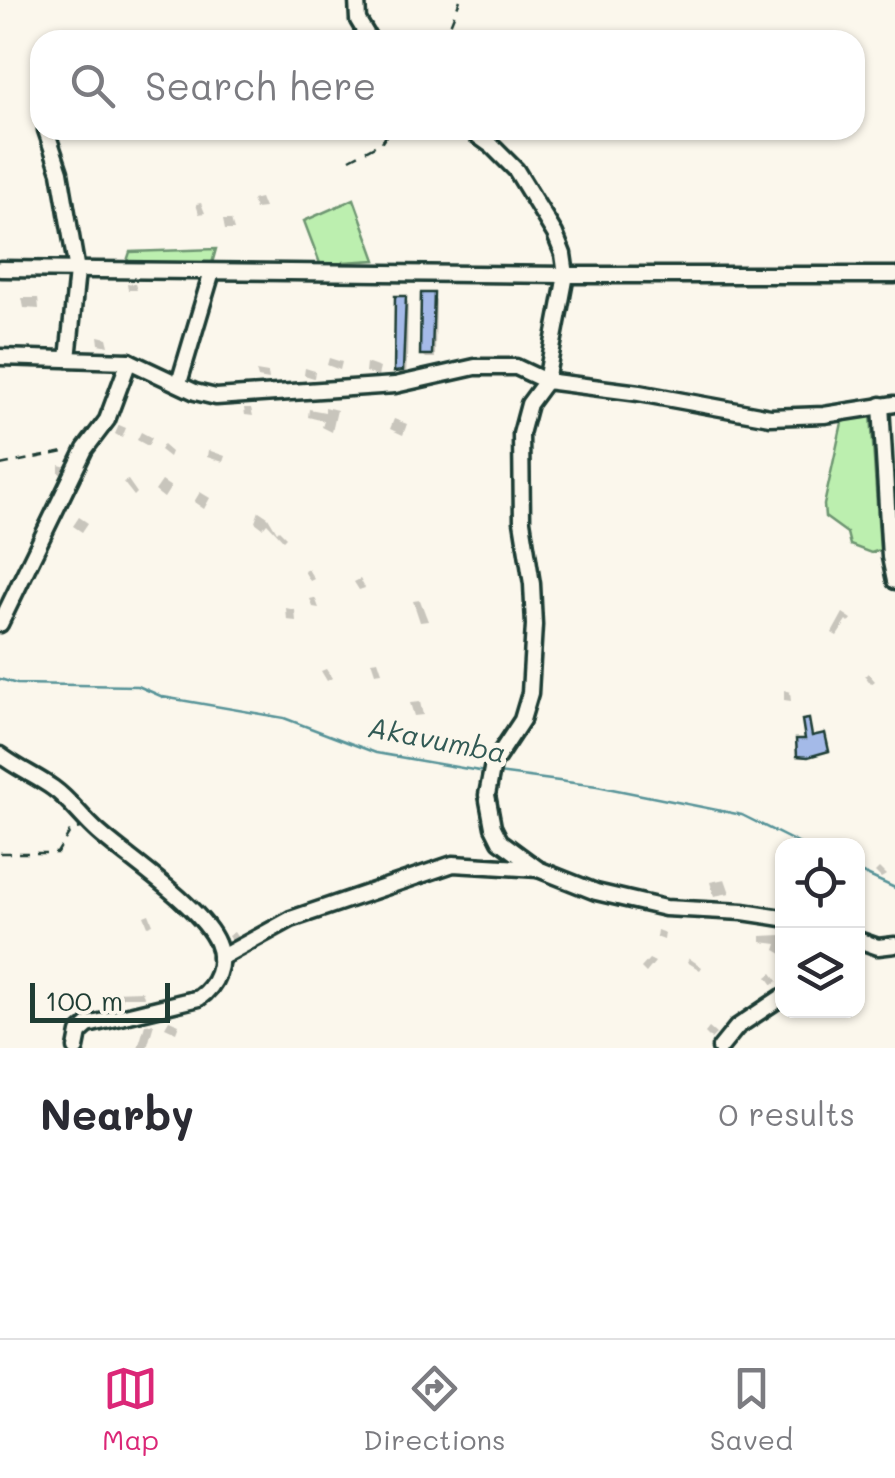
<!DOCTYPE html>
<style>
:root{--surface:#fff;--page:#f7f7f7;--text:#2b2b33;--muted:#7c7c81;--line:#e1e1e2;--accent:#db2777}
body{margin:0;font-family:Mali,sans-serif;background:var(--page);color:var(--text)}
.controls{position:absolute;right:30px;bottom:30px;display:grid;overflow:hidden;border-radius:20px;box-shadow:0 2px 8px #0004}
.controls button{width:90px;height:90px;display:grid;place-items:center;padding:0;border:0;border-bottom:2px solid var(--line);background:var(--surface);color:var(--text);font:50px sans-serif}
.scale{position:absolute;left:30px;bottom:25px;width:140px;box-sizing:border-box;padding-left:10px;border:5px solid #1f3d34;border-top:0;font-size:28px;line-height:35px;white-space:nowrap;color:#1f3d34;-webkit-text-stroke:8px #fbf7ec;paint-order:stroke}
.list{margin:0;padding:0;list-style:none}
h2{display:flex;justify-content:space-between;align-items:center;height:130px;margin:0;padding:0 40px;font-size:42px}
h2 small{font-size:32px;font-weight:400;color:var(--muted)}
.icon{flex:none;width:55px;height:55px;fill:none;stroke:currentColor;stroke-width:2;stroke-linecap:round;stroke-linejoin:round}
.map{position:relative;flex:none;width:895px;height:1048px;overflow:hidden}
.search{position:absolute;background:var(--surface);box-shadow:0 2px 8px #0004;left:30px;right:30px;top:30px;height:110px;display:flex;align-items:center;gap:25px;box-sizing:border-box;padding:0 35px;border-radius:30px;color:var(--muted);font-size:38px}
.sheet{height:290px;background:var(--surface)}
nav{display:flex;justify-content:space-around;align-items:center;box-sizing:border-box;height:140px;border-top:2px solid var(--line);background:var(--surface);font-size:28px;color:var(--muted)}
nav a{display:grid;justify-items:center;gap:5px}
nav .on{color:var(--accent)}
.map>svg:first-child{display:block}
.green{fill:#bcefaf;stroke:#6e9672;stroke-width:2.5}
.shadow{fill:#0003}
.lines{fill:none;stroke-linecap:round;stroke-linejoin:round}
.stream{stroke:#579398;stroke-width:2.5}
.building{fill:#a4bae8;stroke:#1f3d34;stroke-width:2.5}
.minor-casing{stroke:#1f3d34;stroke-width:21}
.path{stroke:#1f3d34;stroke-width:2.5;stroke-dasharray:10 8;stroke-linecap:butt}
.minor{stroke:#fbf7ec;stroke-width:14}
.labels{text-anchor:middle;stroke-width:10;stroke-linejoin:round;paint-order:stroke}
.water-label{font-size:28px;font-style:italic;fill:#325a55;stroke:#fbf7ec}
</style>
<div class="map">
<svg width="895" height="1048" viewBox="0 0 895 1048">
<rect width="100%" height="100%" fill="#fbf7ec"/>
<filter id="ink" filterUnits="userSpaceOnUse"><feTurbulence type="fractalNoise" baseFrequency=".01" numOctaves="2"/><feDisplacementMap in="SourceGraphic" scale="20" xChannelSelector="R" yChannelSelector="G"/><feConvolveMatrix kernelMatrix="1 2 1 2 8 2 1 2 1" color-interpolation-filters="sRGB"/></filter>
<g filter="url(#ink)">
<!-- green -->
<g class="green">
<path d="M354,199L376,260L344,262L341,268L321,266L304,221Z"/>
<path d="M216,249L211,267H125L130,252Z"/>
<path d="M871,414L880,550L871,553L850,545L847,533L825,517L824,505L843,418Z"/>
</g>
<!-- shadow -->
<g class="shadow">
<path d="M260,198L264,208L255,209L252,200Z"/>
<path d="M201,203L205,213L199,214L196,204Z"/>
<path d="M223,220H231L234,230H225Z"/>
<path d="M127,283L135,284L137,290H128Z"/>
<path d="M433,296L436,300L435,358H426L422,354Z"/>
<path d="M22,298H38L39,309L24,308Z"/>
<path d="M405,298L408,302L407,360L406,374H400L396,371Z"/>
<path d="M98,336L107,338L109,346L99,344Z"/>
<path d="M329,358L342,362L340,370L327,365Z"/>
<path d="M366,363L380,368L378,376L365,372Z"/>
<path d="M305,368L315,371L314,378L304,375Z"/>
<path d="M256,371L268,373L269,380L258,378Z"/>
<path d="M325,407L337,410L332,432L322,427L324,421L308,417L309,409L325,412Z"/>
<path d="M244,408H251L253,416L245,415Z"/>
<path d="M394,419L407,424L403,435L390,429Z"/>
<path d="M119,425L126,428L122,438L115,434Z"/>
<path d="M141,432L152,438L148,446L137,440Z"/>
<path d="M163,445L171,452L169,457L160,450Z"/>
<path d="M208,450L225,456L223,462L207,457Z"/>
<path d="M59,465L67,467L63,475L59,473Z"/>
<path d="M128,480L137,493L134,496L123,482Z"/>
<path d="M162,481L171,487L164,498L155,491Z"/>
<path d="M200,492L210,498L204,509L194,502Z"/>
<path d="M259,511L268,517L277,532L279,530L286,537L283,540L267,523L263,528L255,522Z"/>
<path d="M79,517L88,523L82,532L73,526Z"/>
<path d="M308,569L314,579L310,581L304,571Z"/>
<path d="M360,579L365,588L359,590L354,582Z"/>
<path d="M314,598L316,600L319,608L313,607L310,599Z"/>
<path d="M420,600L428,621L420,622L413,601Z"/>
<path d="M286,608L295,610L296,621L287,620Z"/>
<path d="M843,613L852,619L849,623L847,621L837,636L832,633Z"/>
<path d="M378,660L382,672L375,673L371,661Z"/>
<path d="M326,669L332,678L327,681L321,671Z"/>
<path d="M868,673L875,681L871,684L865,676Z"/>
<path d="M784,690L790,692L791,701L784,700Z"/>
<path d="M420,702L423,715L414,716L410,703Z"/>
<path d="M879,868L886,875L881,878L875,872Z"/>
<path d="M725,879L730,893L714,896L710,882Z"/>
<path d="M149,914L153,924L148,926L144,916Z"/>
<path d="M657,930L665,933L664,940L656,937Z"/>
<path d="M234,932L238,938L232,942L228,936Z"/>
<path d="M782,935V954L775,950L777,944L761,942V936Z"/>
<path d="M689,958L702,967L700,970L687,962Z"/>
<path d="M649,959L655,962L646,973L641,968Z"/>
<path d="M772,973L778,981L773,985L767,977Z"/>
<path d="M113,992L142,991L144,997H122L123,1000L115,1001Z"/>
<path d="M103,998L110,999L112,1010H104Z"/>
<path d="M169,1020L179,1024L176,1032L165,1027Z"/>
<path d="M154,1024L147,1048H138L145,1025Z"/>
<path d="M709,1028L716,1034L711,1039L705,1033Z"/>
</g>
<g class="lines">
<!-- stream -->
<g class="stream">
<path d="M0,679L17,684L138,686L163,697L284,718L376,753L485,772"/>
<path d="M498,773L597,786L742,815L804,846"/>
<path d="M858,871L895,888"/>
</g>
</g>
<!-- building -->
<g class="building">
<path d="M421,293H434L432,355H420Z"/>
<path d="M395,296H406L403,371L394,372Z"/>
<path d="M809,719L812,736L825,733L829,751L808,757L797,756L796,739H805L802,720Z"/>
</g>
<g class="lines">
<defs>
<g id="minor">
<path d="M357,0L358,20L370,40"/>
<path d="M46,130L60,172L77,271L68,359"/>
<path d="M470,130L492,146L516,170L555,234L563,254L566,275L546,381L529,404L521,434L522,521L532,584L534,625L530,693L522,720L493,764L487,795L493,827L500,841L538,869L596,892L665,908L743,912L782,918"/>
<path d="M0,269L566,275H895"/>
<path d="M0,357L129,361L195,392L216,397L395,385L475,367H516L546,381L639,393L770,417L824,415L895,404"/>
<path d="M179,383L212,272"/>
<path d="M881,405L890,557L895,581"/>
<path d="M0,624L85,449L107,420L129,361"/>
<path d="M0,755C17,768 36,776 53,788C70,800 82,818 98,832C128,859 203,908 217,943C226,964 216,986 199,998L88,1025L79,1033L76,1048"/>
<path d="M858,940L878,947L895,945"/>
<path d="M220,958L291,919L453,864L538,869"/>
<path d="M720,1048L737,1027L782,997"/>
</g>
</defs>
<!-- minor casing -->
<use href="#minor" class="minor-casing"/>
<!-- path -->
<g class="path">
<path d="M444,40L460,0"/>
<path d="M350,159L382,142L390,130"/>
<path d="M0,465L69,451"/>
<path d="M0,853H57L71,830L80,828"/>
</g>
<!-- minor -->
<use href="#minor" class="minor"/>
</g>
</g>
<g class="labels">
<!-- water labels -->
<g class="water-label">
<text transform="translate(437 740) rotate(11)" y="10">Akavumba</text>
</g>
</g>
</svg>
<div class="controls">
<button><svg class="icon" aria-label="locate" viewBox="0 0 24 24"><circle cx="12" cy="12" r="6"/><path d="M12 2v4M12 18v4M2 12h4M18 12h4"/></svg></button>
<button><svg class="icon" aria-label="layers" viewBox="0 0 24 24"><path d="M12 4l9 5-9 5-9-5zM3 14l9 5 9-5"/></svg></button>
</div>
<div class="scale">100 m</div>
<div class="search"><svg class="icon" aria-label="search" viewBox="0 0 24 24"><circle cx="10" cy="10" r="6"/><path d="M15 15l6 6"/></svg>Search here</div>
</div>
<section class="sheet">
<h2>Nearby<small>0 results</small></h2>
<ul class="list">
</ul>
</section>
<nav>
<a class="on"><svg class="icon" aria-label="map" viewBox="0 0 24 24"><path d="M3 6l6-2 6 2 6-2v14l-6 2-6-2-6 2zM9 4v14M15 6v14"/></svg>Map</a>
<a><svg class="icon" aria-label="directions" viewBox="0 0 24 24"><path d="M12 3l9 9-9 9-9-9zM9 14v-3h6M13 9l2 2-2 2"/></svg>Directions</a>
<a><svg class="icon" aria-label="saved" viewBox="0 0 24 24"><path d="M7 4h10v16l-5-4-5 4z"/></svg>Saved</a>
</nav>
